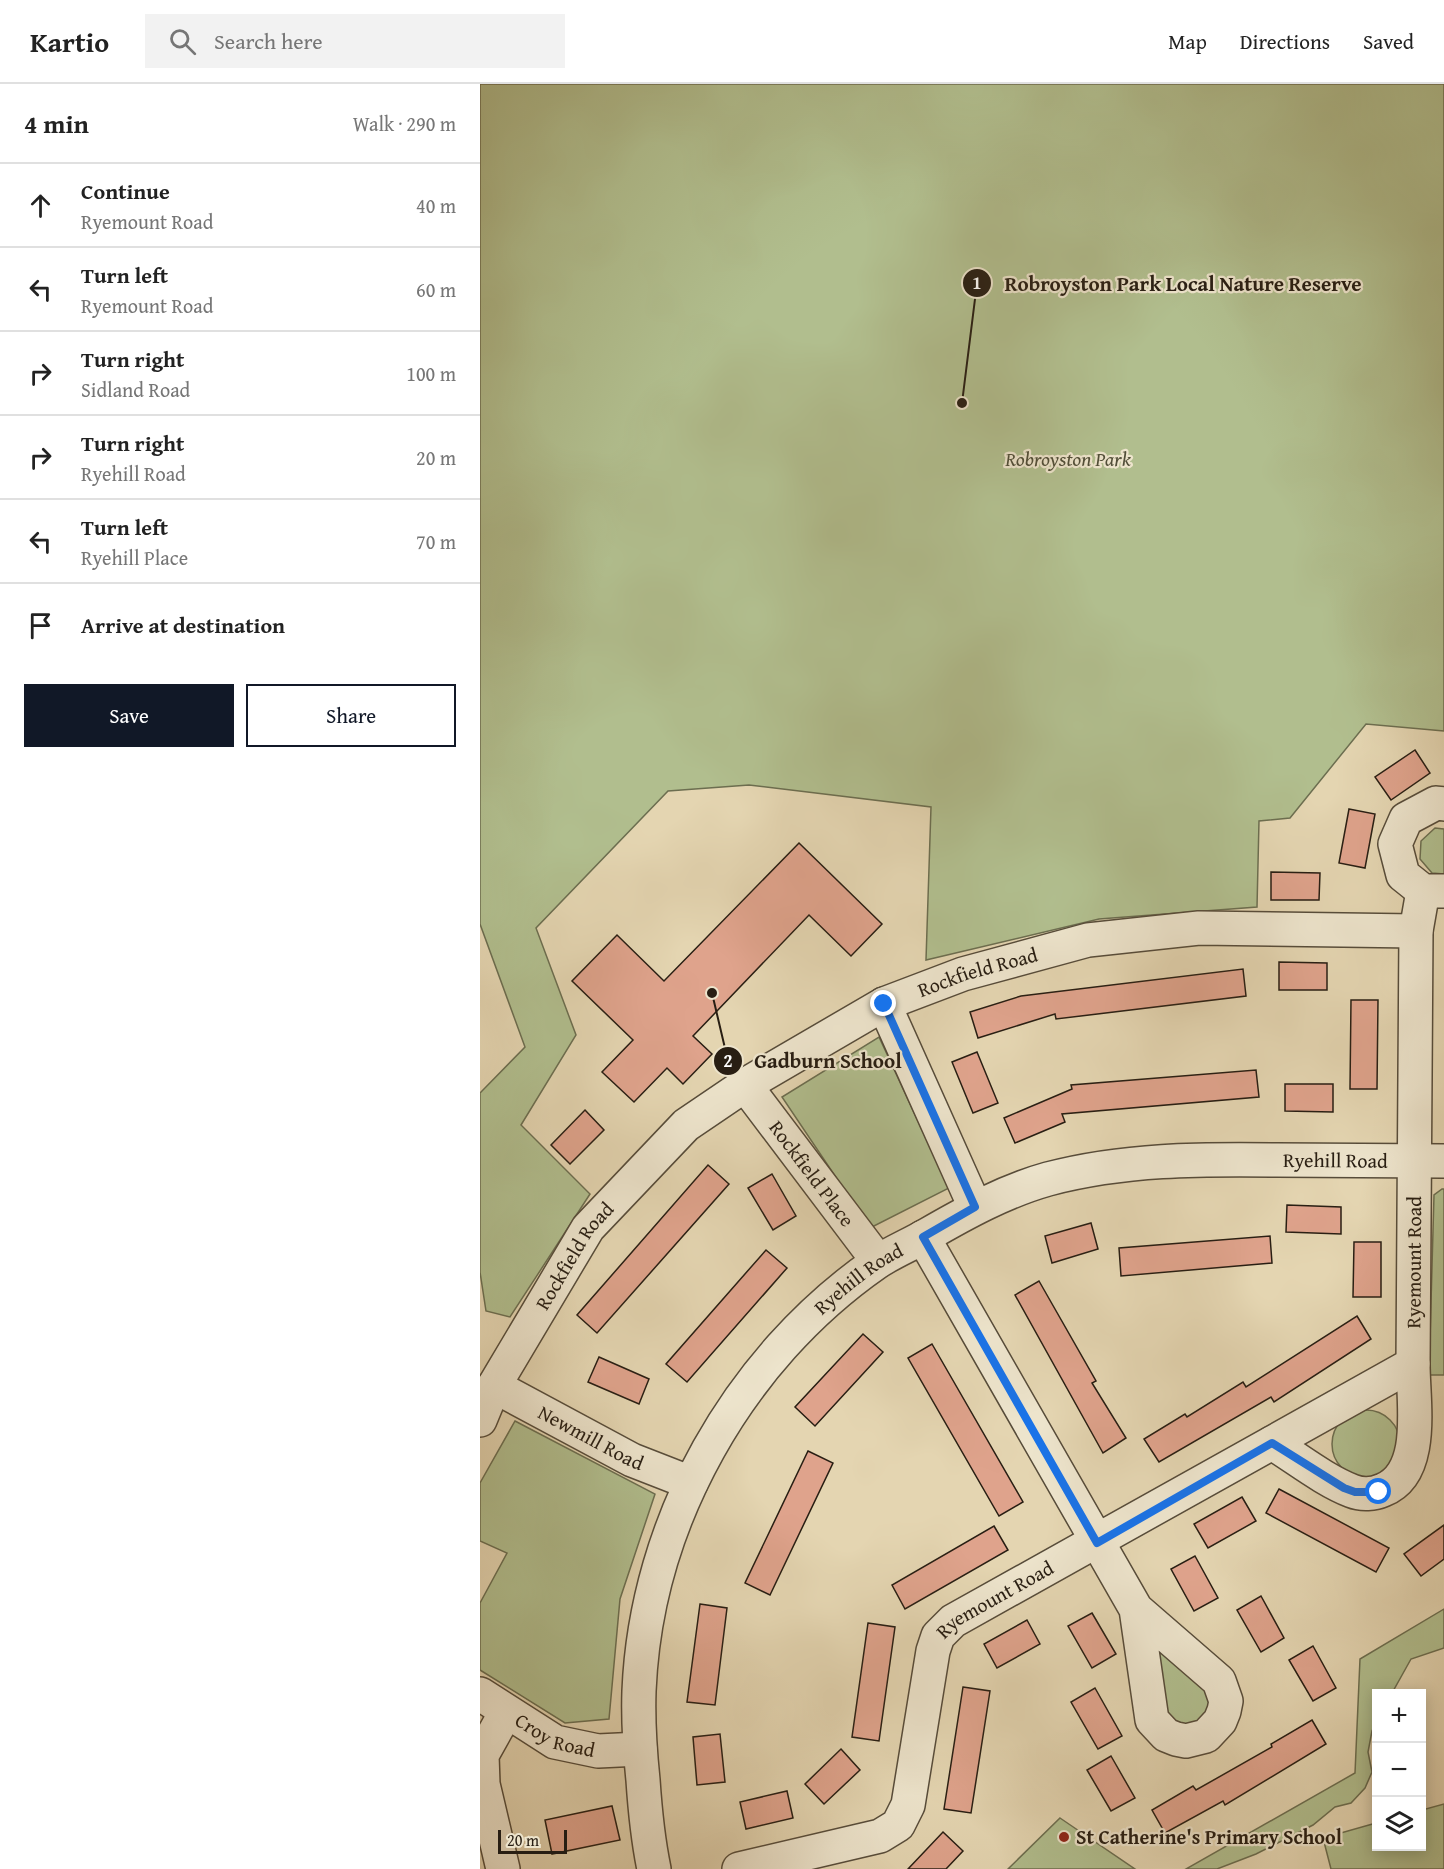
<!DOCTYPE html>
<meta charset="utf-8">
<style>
:root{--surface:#fff;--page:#f2f2f2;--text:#222;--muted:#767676;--line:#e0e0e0;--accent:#111827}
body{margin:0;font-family:"Gentium Book Plus",serif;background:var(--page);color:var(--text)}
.controls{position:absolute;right:18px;bottom:18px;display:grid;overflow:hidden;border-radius:0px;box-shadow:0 3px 15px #0003}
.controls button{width:54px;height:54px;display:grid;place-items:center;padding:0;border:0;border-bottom:2px solid var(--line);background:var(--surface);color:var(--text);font:30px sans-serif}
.scale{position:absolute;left:18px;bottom:15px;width:69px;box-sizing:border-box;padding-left:6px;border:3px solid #281e13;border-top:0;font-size:16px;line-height:21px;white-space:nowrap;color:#281e13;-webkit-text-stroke:4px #ede4cc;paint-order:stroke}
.stop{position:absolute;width:18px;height:18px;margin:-14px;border:4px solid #1a73e8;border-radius:50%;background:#fff}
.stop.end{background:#1a73e8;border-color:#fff;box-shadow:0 2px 6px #0008}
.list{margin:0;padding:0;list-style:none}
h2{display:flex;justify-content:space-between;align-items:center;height:78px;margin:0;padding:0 24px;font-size:26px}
h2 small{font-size:20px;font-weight:400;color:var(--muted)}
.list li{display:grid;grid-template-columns:39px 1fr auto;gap:18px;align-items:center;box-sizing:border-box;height:84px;padding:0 24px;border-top:2px solid var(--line)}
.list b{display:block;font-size:22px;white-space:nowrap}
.list p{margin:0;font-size:20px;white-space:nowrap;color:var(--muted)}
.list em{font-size:20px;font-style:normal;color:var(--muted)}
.actions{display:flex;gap:12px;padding:18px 24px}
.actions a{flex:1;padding:14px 0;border:2px solid var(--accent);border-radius:0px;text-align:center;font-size:21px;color:var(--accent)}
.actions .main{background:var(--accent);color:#fff}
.icon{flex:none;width:33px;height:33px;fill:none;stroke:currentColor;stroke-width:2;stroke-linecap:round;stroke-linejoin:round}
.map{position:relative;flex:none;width:964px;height:1785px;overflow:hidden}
header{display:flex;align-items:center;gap:36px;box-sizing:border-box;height:84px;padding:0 30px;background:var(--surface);border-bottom:2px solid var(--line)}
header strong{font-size:28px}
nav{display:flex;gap:33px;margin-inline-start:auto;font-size:21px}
.search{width:420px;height:54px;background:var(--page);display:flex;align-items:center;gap:15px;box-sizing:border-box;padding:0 21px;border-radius:0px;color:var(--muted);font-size:22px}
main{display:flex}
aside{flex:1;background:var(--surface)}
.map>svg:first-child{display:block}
.green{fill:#b1be8e;stroke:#6c6e50;stroke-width:1.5}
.building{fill:#dfa38c;stroke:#281e13;stroke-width:1.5}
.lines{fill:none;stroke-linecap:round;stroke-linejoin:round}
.minor-casing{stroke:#574c3a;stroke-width:36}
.minor{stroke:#ede4cc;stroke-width:33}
.route{stroke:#1a73e8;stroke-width:8}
.poi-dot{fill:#8f2418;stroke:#ede4cc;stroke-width:2}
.labels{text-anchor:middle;stroke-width:4.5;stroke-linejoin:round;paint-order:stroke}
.park-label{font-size:20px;font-style:italic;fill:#514e38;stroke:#ede4cc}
.street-label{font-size:20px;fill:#281e13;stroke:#ede4cc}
.poi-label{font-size:20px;font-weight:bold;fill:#281e13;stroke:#ede4cc;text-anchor:start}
.leader{fill:none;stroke:#281e13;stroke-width:2}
.callout-dot{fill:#281e13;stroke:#ede4cc;stroke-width:2}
.mark-label{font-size:18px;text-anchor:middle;font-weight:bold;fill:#fff}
.callout-label{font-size:21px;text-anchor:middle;font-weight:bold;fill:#281e13;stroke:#ede4cc;stroke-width:4.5;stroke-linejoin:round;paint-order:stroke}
</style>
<header>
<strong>Kartio</strong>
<div class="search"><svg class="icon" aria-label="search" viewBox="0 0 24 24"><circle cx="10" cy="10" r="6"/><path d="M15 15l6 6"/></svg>Search here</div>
<nav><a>Map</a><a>Directions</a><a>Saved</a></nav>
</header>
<main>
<aside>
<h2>4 min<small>Walk · 290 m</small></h2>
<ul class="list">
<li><svg class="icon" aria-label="ahead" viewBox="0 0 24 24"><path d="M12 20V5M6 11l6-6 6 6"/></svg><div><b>Continue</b><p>Ryemount Road</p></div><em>40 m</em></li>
<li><svg class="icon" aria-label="left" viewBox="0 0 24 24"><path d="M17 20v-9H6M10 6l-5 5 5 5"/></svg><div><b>Turn left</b><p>Ryemount Road</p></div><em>60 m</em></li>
<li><svg class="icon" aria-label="right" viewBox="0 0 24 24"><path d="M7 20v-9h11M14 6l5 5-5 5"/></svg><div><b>Turn right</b><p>Sidland Road</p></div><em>100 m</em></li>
<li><svg class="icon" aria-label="right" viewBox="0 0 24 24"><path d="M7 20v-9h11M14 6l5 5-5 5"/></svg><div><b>Turn right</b><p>Ryehill Road</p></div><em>20 m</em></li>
<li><svg class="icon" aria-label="left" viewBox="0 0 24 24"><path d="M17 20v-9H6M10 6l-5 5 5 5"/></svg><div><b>Turn left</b><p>Ryehill Place</p></div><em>70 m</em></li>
<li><svg class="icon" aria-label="arrive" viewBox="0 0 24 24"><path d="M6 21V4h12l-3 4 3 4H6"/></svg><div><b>Arrive at destination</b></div></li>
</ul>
<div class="actions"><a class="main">Save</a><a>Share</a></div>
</aside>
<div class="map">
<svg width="964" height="1785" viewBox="0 0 964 1785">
<rect width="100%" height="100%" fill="#e4d5b1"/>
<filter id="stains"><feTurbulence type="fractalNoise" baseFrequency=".00333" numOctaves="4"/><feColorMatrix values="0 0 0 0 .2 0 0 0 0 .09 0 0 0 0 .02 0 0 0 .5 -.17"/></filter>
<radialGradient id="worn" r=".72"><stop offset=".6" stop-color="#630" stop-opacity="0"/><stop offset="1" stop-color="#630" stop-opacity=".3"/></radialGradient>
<!-- green -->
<g class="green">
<path d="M0,0H964V647L886,640L810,734L779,737L777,823L619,835L446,876L451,723L269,701L188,707L56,844L96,951L41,1041L110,1110L30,1233L6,1227L0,1188V1009L45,963L0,840Z"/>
<path d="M955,744L964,745V790L952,789L940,775L941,757Z"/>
<path d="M399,953L469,1104L390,1144L302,1013Z"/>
<path d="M962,1105H964V1291H949L954,1111Z"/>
<circle cx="886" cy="1360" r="34"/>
<path d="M35,1337L175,1410L140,1515L129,1635L85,1639L0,1586V1519L27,1469L0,1457V1399Z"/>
<path d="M964,1525V1564L931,1575L912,1609L896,1610V1638L892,1647L888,1668L892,1688L885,1704L871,1719L855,1723L833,1741L776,1770L737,1785H706L875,1689L880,1575Z"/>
<path d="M674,1564L718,1587L731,1619L724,1636L708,1644L685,1637Z"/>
<path d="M964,1720V1785H851L843,1754L896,1739V1762H942V1726Z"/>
<path d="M580,1734L655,1785H528Z"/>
</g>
<!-- building -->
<g class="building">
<path d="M935,666L950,689L911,716L895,693Z"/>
<path d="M869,725L895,730L885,784L859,779Z"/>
<path d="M319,759L402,840L371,872L329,831L213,952L232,970L203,1000L187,984L154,1018L122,988L153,956L92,897L137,851L184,897Z"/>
<path d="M791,788L840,789L839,816H791Z"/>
<path d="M799,878L847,879V906H799Z"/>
<path d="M763,885L766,912L576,935L575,930L498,954L490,928L541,912Z"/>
<path d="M871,916H898L897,1005H870Z"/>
<path d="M497,968L518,1019L493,1029L472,978Z"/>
<path d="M776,986L779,1013L582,1030L585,1038L535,1059L524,1034L592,1005L591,1001Z"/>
<path d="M805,1000H853V1028L805,1027Z"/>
<path d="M105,1026L124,1046L90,1080L71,1061Z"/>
<path d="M228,1081L249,1100L117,1249L97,1231Z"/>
<path d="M292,1090L316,1132L293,1146L268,1104Z"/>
<path d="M807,1121L861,1123V1150L806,1148Z"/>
<path d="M611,1139L618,1165L572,1179L565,1152Z"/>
<path d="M790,1152L792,1179L641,1192L639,1164Z"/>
<path d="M874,1158H901V1213H873Z"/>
<path d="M286,1166L307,1184L207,1298L186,1280Z"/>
<path d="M559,1197L616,1297L612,1299L646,1354L623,1369L535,1211Z"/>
<path d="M877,1232L891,1255L794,1318L791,1313L679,1378L664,1355L705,1330L707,1333L763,1298L766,1303Z"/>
<path d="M383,1250L403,1268L335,1342L315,1323Z"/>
<path d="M452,1260L543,1418L519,1432L428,1274Z"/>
<path d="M119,1273L169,1295L159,1320L108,1298Z"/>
<path d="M328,1367L353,1379L290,1511L265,1499Z"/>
<path d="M799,1405L909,1464L896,1488L786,1429Z"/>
<path d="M762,1413L776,1437L728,1464L714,1440Z"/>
<path d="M964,1441V1475L941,1492L924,1470Z"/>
<path d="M514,1442L528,1466L425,1525L412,1501Z"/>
<path d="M715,1472L738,1514L714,1527L691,1485Z"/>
<path d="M781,1512L804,1554L781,1568L757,1526Z"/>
<path d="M220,1520L247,1524L235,1621L207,1618Z"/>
<path d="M612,1529L636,1570L612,1584L588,1542Z"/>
<path d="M547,1536L560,1560L517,1584L504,1560Z"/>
<path d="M388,1539L415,1543L399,1657L372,1653Z"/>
<path d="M833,1562L856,1604L833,1617L809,1576Z"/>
<path d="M483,1603L510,1607L491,1729L464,1725Z"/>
<path d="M615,1604L642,1652L618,1665L591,1618Z"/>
<path d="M832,1636L846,1660L745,1721L743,1717L685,1749L672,1726L713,1702L716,1706L792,1663L791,1660Z"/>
<path d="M240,1650L245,1698L217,1701L213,1653Z"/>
<path d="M361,1665L380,1686L344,1720L325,1700Z"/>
<path d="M631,1672L655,1714L631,1727L607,1686Z"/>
<path d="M307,1707L313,1734L266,1745L260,1718Z"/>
<path d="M132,1722L140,1756L72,1770L65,1736Z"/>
<path d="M463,1748L483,1767L466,1785H428Z"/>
</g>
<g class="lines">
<defs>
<g id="minor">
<path d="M964,720L956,719L926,735L915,760L923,791L943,807H964"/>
<path d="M404,920L495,1123"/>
<path id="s1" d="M265,1001L398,1177"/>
<path d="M443,1153L656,1525L739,1597L746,1617L744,1627L740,1637L726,1652L706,1657L696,1655L686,1651L672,1636L656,1525"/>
<path id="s2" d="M14,1302L152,1376L211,1399"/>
<path id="s3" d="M0,1336L14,1302L108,1144L206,1041L265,1001L404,920L483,890L608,856L719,844L936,847"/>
<path d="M792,1359C818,1375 844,1396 872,1407C882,1411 894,1410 903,1406C946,1389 933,1318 933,1280"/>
<path id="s4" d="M0,1610L75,1658L118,1667L160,1665"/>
<path d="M23,1785L3,1700L2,1671L26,1628"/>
<path id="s5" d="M174,1785C168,1756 165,1726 163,1696C160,1667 158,1636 159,1607C166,1438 258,1275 396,1179C412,1168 430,1161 447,1151C485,1129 525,1107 568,1095C644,1075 720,1075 797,1076C853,1076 908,1077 964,1077"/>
<path id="s6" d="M259,1785L400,1752L418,1741L428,1721L453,1567L458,1552L473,1537L933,1280L936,847L943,807"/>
</g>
</defs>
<!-- minor casing -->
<use href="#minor" class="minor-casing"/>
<!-- minor -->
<use href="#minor" class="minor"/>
</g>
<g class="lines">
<!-- route -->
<path class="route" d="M404,920L495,1123L443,1153L617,1459L792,1359L864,1404L875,1408H899"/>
</g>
<!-- markers -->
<circle class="poi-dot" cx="584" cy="1753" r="6"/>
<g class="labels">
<!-- park labels -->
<g class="park-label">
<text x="588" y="382">Robroyston Park</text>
</g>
<!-- street labels -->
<g class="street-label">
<text dy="7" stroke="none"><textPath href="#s3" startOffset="694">Rockfield Road</textPath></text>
<text dy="7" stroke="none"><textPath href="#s5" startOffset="1166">Ryehill Road</textPath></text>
<text dy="7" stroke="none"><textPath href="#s1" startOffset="111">Rockfield Place</textPath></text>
<text dy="7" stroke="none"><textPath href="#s3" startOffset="190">Rockfield Road</textPath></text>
<text dy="7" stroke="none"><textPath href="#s6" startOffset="1010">Ryemount Road</textPath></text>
<text dy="7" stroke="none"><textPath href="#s5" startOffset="662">Ryehill Road</textPath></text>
<text dy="7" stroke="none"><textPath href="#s2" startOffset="110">Newmill Road</textPath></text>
<text dy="7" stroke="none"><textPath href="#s6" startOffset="428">Ryemount Road</textPath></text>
<text dy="7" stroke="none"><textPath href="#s4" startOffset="87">Croy Road</textPath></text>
</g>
<!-- poi labels -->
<g class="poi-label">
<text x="596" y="1760">St Catherine's Primary School</text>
</g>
</g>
<!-- callouts -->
<path class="leader" d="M482 319L497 199M232 909L248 977"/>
<g class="callout-dot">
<circle cx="482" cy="319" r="6"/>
<circle cx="232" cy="909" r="6"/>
<circle cx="497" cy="199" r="15"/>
<circle cx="248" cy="977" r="15"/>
</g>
<g class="mark-label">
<text x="497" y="205">1</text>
<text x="248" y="983">2</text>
</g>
<g class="callout-label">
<text x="703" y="207">Robroyston Park Local Nature Reserve</text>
<text x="348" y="984">Gadburn School</text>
</g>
<rect width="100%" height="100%" filter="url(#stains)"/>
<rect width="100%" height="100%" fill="url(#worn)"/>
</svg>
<div class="controls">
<button>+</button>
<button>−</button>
<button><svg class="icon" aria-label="layers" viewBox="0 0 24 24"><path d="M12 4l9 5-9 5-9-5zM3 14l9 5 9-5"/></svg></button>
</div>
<div class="scale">20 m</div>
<div class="stop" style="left:899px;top:1408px"></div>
<div class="stop end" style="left:404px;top:920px"></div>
</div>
</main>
